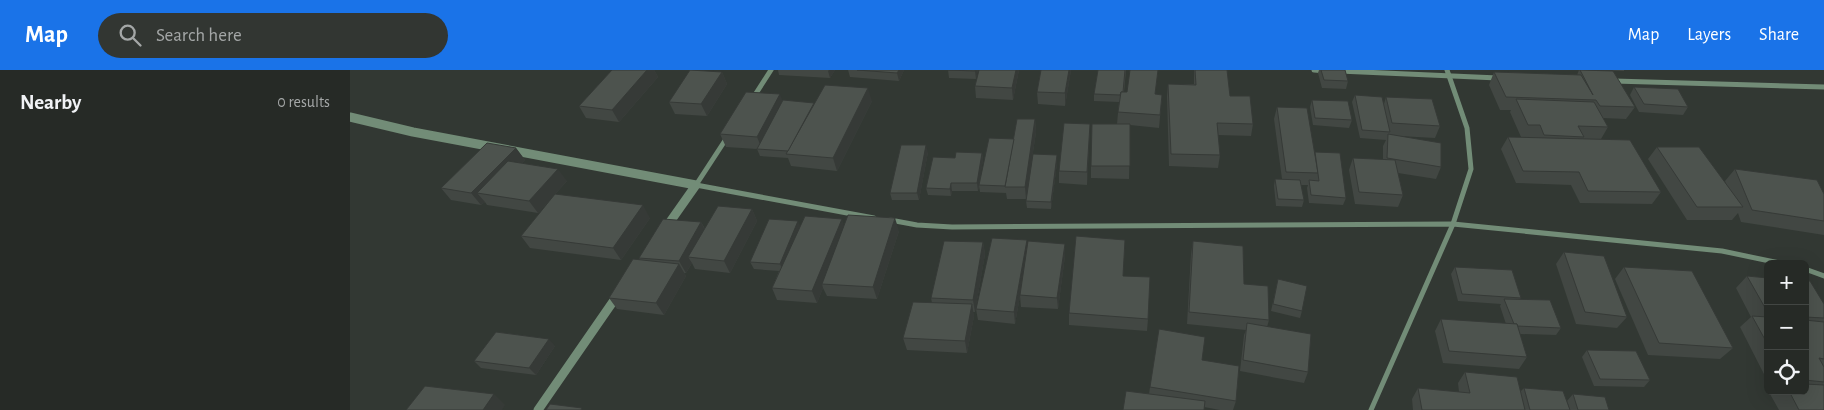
<!DOCTYPE html>
<meta charset="utf-8">
<style>
:root{--surface:#262a26;--page:#323632;--text:#f1f3f6;--muted:#a4a7a7;--line:#424643;--accent:#1a73e8}
body{margin:0;font-family:"Alegreya Sans",sans-serif;background:var(--page);color:var(--text)}
.controls{position:absolute;right:15px;bottom:15px;display:grid;overflow:hidden;border-radius:8px;box-shadow:0 5px 20px #0002}
.controls button{width:45px;height:45px;display:grid;place-items:center;padding:0;border:0;border-bottom:1px solid var(--line);background:var(--surface);color:var(--text);font:25px sans-serif}
.list{margin:0;padding:0;list-style:none}
h2{display:flex;justify-content:space-between;align-items:center;height:65px;margin:0;padding:0 20px;font-size:21px}
h2 small{font-size:16px;font-weight:400;color:var(--muted)}
.icon{flex:none;width:28px;height:28px;fill:none;stroke:currentColor;stroke-width:2;stroke-linecap:round;stroke-linejoin:round}
.map{position:relative;flex:none;width:1474px;height:340px;overflow:hidden}
header{display:flex;align-items:center;gap:30px;box-sizing:border-box;height:70px;padding:0 25px;background:var(--accent);color:#fff}
header strong{font-size:24px}
nav{display:flex;gap:28px;margin-inline-start:auto;font-size:18px}
.search{width:350px;height:45px;background:var(--page);display:flex;align-items:center;gap:12px;box-sizing:border-box;padding:0 18px;border-radius:28px;color:var(--muted);font-size:19px}
main{display:flex}
aside{flex:1;background:var(--surface)}
.map>svg:first-child{display:block}
.lines{fill:none;stroke-linecap:round;stroke-linejoin:round}
.minor{stroke:#728c77;stroke-width:5}
.tertiary{stroke:#728c77;stroke-width:9}
.wall{fill:#424743}
.shaded-wall{fill:#363a37}
.building{fill:#4d534e;stroke:#363a37}
</style>
<header>
<strong>Map</strong>
<div class="search"><svg class="icon" aria-label="search" viewBox="0 0 24 24"><circle cx="10" cy="10" r="6"/><path d="M15 15l6 6"/></svg>Search here</div>
<nav><a>Map</a><a>Layers</a><a>Share</a></nav>
</header>
<main>
<aside>
<h2>Nearby<small>0 results</small></h2>
<ul class="list">
</ul>
</aside>
<div class="map">
<svg width="1474" height="340" viewBox="0 0 1474 340">
<rect width="100%" height="100%" fill="#323833"/>
<g class="lines">
<!-- minor -->
<g class="minor">
<path d="M964,0L976,1"/>
<path d="M989,1L1148,8"/>
<path d="M1264,11L1474,17"/>
<path d="M403,28L421,0"/>
<path d="M376,69L346,115L524,148"/>
<path d="M540,150L567,155L602,157L1103,154L1372,181L1434,194"/>
<path d="M1455,199L1474,206"/>
<path d="M1021,340L1103,154L1121,99L1117,58L1097,0"/>
</g>
<!-- tertiary -->
<g class="tertiary">
<path d="M0,47L63,62L346,115L315,159"/>
<path d="M188,340L269,223"/>
</g>
</g>
<!-- wall -->
<g class="wall">
<path d="M262,0H304L308,7L269,52L236,48L229,36Z"/>
<path d="M428,0H485L480,8L429,5Z"/>
<path d="M498,0H554L549,11L500,7Z"/>
<path d="M598,0H628L626,9L599,8Z"/>
<path d="M669,0L663,30L626,28L625,16Z"/>
<path d="M691,0H721L715,36L688,34L687,22Z"/>
<path d="M748,0H776L774,22L812,25L809,58L780,55L779,109L741,108V96L767,54L769,32L744,31V24Z"/>
<path d="M844,0H877L880,26L903,54L901,66L868,65L870,85L868,98L819,96L817,26L818,14H844Z"/>
<path d="M969,0H971L998,11L996,19L972,18L968,3Z"/>
<path d="M1229,0L1285,37L1276,49L1253,48L1258,57L1251,69L1311,122L1302,134L1230,133L1221,115L1166,113L1151,79L1158,67H1171L1160,42L1161,40H1150L1139,15L1144,2L1227,5Z"/>
<path d="M1253,0H1274V1Z"/>
<path d="M372,2L377,14L357,46L325,44L319,32Z"/>
<path d="M1284,17L1338,37L1333,45L1289,42L1280,25Z"/>
<path d="M1005,25L1034,34L1036,27L1090,56L1085,68L1049,66L1091,97L1086,109L1048,103L1053,125L1048,137L1005,134L999,100L1003,88L1033,90V76L1036,70L1010,68L1002,32Z"/>
<path d="M962,30L1002,50L999,58L963,55L960,37Z"/>
<path d="M433,31L464,34L522,31L487,101L441,96L438,88L410,86L407,79L376,77L370,64Z"/>
<path d="M927,37L965,82L996,128L993,135L959,133L957,118L958,115H951L954,130L952,137L926,136L924,116L925,109H932L924,49Z"/>
<path d="M685,49L686,62L676,129H657L656,123L630,122L629,116L628,121H602L601,126L578,125L576,118L605,88L632,83L633,90L630,107L664,69Z"/>
<path d="M740,54L737,115L709,113V101Z"/>
<path d="M1307,77L1376,114L1375,111L1385,99L1474,124V165L1391,152L1388,143L1382,150H1337L1298,89Z"/>
<path d="M166,78L175,90L172,93L217,111L188,143L137,135L135,132L131,135L101,130L91,118Z"/>
<path d="M578,82L569,130H542L540,123Z"/>
<path d="M707,93L701,139L677,138L676,131Z"/>
<path d="M402,139L407,151L380,203L345,199L342,193L336,203H334L336,206L314,245L267,239L259,228L290,190L289,188L351,152L355,159Z"/>
<path d="M300,148L271,190L180,178L171,166Z"/>
<path d="M494,155L549,161L527,229L477,226L473,218L467,233L427,230L422,218L429,201L404,199L400,192L450,156Z"/>
<path d="M843,171L894,214L919,250L917,257L958,302L954,313L890,301L894,265L896,260L837,254L841,184Z"/>
<path d="M633,172L635,184L625,242H623L624,246L617,283L557,280L553,268L582,233L581,228Z"/>
<path d="M678,176L715,186L708,239L671,237L670,226L665,254L628,250L626,239Z"/>
<path d="M1214,182L1277,247L1267,258L1226,254L1206,194Z"/>
<path d="M1105,197L1171,228L1170,229L1211,258L1206,265L1170,264L1177,287L1169,299L1093,293L1085,261L1091,249L1156,254L1150,236L1151,234L1108,231L1101,204Z"/>
<path d="M1274,197L1383,278L1370,289L1298,285L1265,209Z"/>
<path d="M773,206L798,249L797,261L719,255V243Z"/>
<path d="M1397,206L1418,208V312L1390,257L1401,247L1386,218Z"/>
<path d="M928,209L952,241L950,248L921,241Z"/>
<path d="M1455,210L1474,234V340H1429L1420,324L1423,321H1455Z"/>
<path d="M205,276L186,305L131,298L124,291Z"/>
<path d="M1237,280L1300,310L1294,317L1244,316L1232,287Z"/>
<path d="M852,290L886,331L883,340H870L854,337L799,324L800,317Z"/>
<path d="M1115,302L1170,322L1174,318L1220,340H1063L1062,329L1068,318L1109,322L1108,313Z"/>
<path d="M1223,324L1259,340H1220L1217,331Z"/>
</g>
<!-- shaded-wall -->
<g class="shaded-wall">
<path d="M297,0H304L308,7L269,52L262,40Z"/>
<path d="M479,0H485L480,8L478,1Z"/>
<path d="M549,0H554L549,11L547,3Z"/>
<path d="M625,0H628L626,9L625,1Z"/>
<path d="M666,0H669L663,30L662,18Z"/>
<path d="M719,0H721L715,36V23Z"/>
<path d="M372,2L377,14L357,46L351,34Z"/>
<path d="M518,18L522,31L487,101L483,88Z"/>
<path d="M430,24L435,37L412,79L407,67Z"/>
<path d="M685,49L686,62L676,129L675,117Z"/>
<path d="M740,54V66L737,115V102Z"/>
<path d="M576,75L578,82L569,130L567,123Z"/>
<path d="M166,78L175,90L141,125L127,123L135,132L131,135L121,123Z"/>
<path d="M632,83L633,90L628,121L627,113Z"/>
<path d="M707,85V93L701,139V132Z"/>
<path d="M208,99L217,111L188,143L179,131Z"/>
<path d="M601,113L602,121L601,126L600,119Z"/>
<path d="M293,135L300,148L271,190L263,178Z"/>
<path d="M402,139L407,151L380,203L374,191Z"/>
<path d="M545,148L549,161L527,229L523,217Z"/>
<path d="M492,149L496,161L472,214L473,218L467,233L462,221Z"/>
<path d="M448,151L451,158L433,201L430,194Z"/>
<path d="M351,152L357,164L338,187L342,193L336,203L329,191Z"/>
<path d="M677,170L678,182L665,254L664,242Z"/>
<path d="M633,172L635,184L625,242L623,230Z"/>
<path d="M715,174V186L708,239L707,228Z"/>
<path d="M329,194L336,206L314,245L306,233Z"/>
<path d="M622,234L624,246L617,283L615,271Z"/>
<path d="M199,269L205,276L186,305L179,298Z"/>
<path d="M144,324L155,335L152,340H133Z"/>
</g>
<!-- building -->
<g class="building">
<path d="M262,0H297L262,40L229,36Z"/>
<path d="M340,0L372,2L351,34L319,32Z"/>
<path d="M507,0H549L547,3Z"/>
<path d="M598,0H625V1Z"/>
<path d="M629,0H666L662,18L625,16Z"/>
<path d="M691,0H719L715,23L687,22Z"/>
<path d="M748,0H775L773,22H771L770,25L744,24Z"/>
<path d="M780,0H808L805,24L812,25L810,45L768,42L771,22H777Z"/>
<path d="M845,0H877L880,26H900L903,54L867,53L870,85L821,84L818,14L846,15Z"/>
<path d="M971,0H995L998,11L974,10Z"/>
<path d="M1230,0L1263,1L1285,37L1250,36L1246,30L1156,27L1144,2L1231,5L1243,25Z"/>
<path d="M475,15L518,18L483,88L436,84Z"/>
<path d="M1284,17L1328,19L1338,37L1294,34Z"/>
<path d="M396,22L430,24L407,67L370,64Z"/>
<path d="M1005,25L1032,27L1040,62L1012,60Z"/>
<path d="M1036,27L1082,29L1090,56L1042,53Z"/>
<path d="M1166,29L1244,32L1258,57L1228,56L1234,67L1194,65L1190,55H1178Z"/>
<path d="M433,30L464,33L438,81L407,79Z"/>
<path d="M962,30L998,31L1002,50L965,48Z"/>
<path d="M927,37L957,38L968,103L936,102Z"/>
<path d="M667,49H685L675,117H655Z"/>
<path d="M714,53L740,54L737,102L709,101Z"/>
<path d="M742,54H780V96H741Z"/>
<path d="M1038,64L1091,73V97L1037,88Z"/>
<path d="M1158,67L1280,70L1311,122L1238,121L1229,102L1173,101Z"/>
<path d="M639,68L664,69L655,116L629,115Z"/>
<path d="M137,73L166,78L121,123L91,118Z"/>
<path d="M551,75H576L567,123H540Z"/>
<path d="M1307,77H1349L1393,137H1347Z"/>
<path d="M606,82L632,83L627,113H601L600,119L576,118L583,87L605,88Z"/>
<path d="M965,82L990,83L996,128L961,125L959,110L969,111Z"/>
<path d="M683,84L707,85L701,132L676,131Z"/>
<path d="M1003,88L1045,90L1053,125L1009,122Z"/>
<path d="M158,91L208,99L179,131L127,123Z"/>
<path d="M1385,99L1467,110L1474,124V151L1402,140Z"/>
<path d="M925,109L950,110L954,130L928,129Z"/>
<path d="M205,124L293,135L263,178L171,166Z"/>
<path d="M368,136L402,139L374,191L338,187Z"/>
<path d="M498,145L545,148L523,217L472,214Z"/>
<path d="M455,146L492,149L462,221L422,218Z"/>
<path d="M313,149L351,152L329,191L289,188Z"/>
<path d="M419,149L448,151L430,194L400,192Z"/>
<path d="M726,166L775,170L773,206L800,207L798,249L719,243Z"/>
<path d="M642,168L677,170L664,242L626,239Z"/>
<path d="M594,171L633,172L623,230L581,228Z"/>
<path d="M678,171L715,174L707,228L670,225Z"/>
<path d="M843,171L893,176L894,214L918,216L919,250L839,242Z"/>
<path d="M1214,182L1254,186L1277,247L1235,242Z"/>
<path d="M283,189L329,194L306,233L259,228Z"/>
<path d="M1105,197L1162,200L1171,228L1112,224Z"/>
<path d="M1274,197L1342,201L1383,278L1309,273Z"/>
<path d="M1397,206L1418,208V243Z"/>
<path d="M928,209L957,216L952,241L923,234Z"/>
<path d="M1455,210L1460,211L1474,234V248L1455,247Z"/>
<path d="M1154,229L1200,230L1211,258L1167,256V254H1164Z"/>
<path d="M563,232L622,234L615,271L553,268Z"/>
<path d="M1402,246L1418,247V275Z"/>
<path d="M1091,249L1167,254L1177,287L1099,281Z"/>
<path d="M1455,250L1474,252V289L1469,288L1474,297V312L1455,310Z"/>
<path d="M897,253L961,264L958,302L893,290Z"/>
<path d="M809,259L855,267L852,290L889,296L886,331L800,317Z"/>
<path d="M146,262L199,269L179,298L124,291Z"/>
<path d="M1237,280L1286,281L1300,310L1250,309Z"/>
<path d="M1115,302L1167,307L1175,340H1072L1068,318L1120,323Z"/>
<path d="M1455,314L1474,315V340H1449L1439,321H1455Z"/>
<path d="M75,316L144,324L133,340H56Z"/>
<path d="M1174,318L1213,321L1220,340H1180Z"/>
<path d="M776,321L855,331L854,340H773Z"/>
<path d="M1223,324L1255,327L1259,340H1228Z"/>
<path d="M200,334L232,338L231,340H196Z"/>
</g>
</svg>
<div class="controls">
<button>+</button>
<button>−</button>
<button><svg class="icon" aria-label="locate" viewBox="0 0 24 24"><circle cx="12" cy="12" r="6"/><path d="M12 2v4M12 18v4M2 12h4M18 12h4"/></svg></button>
</div>
</div>
</main>
